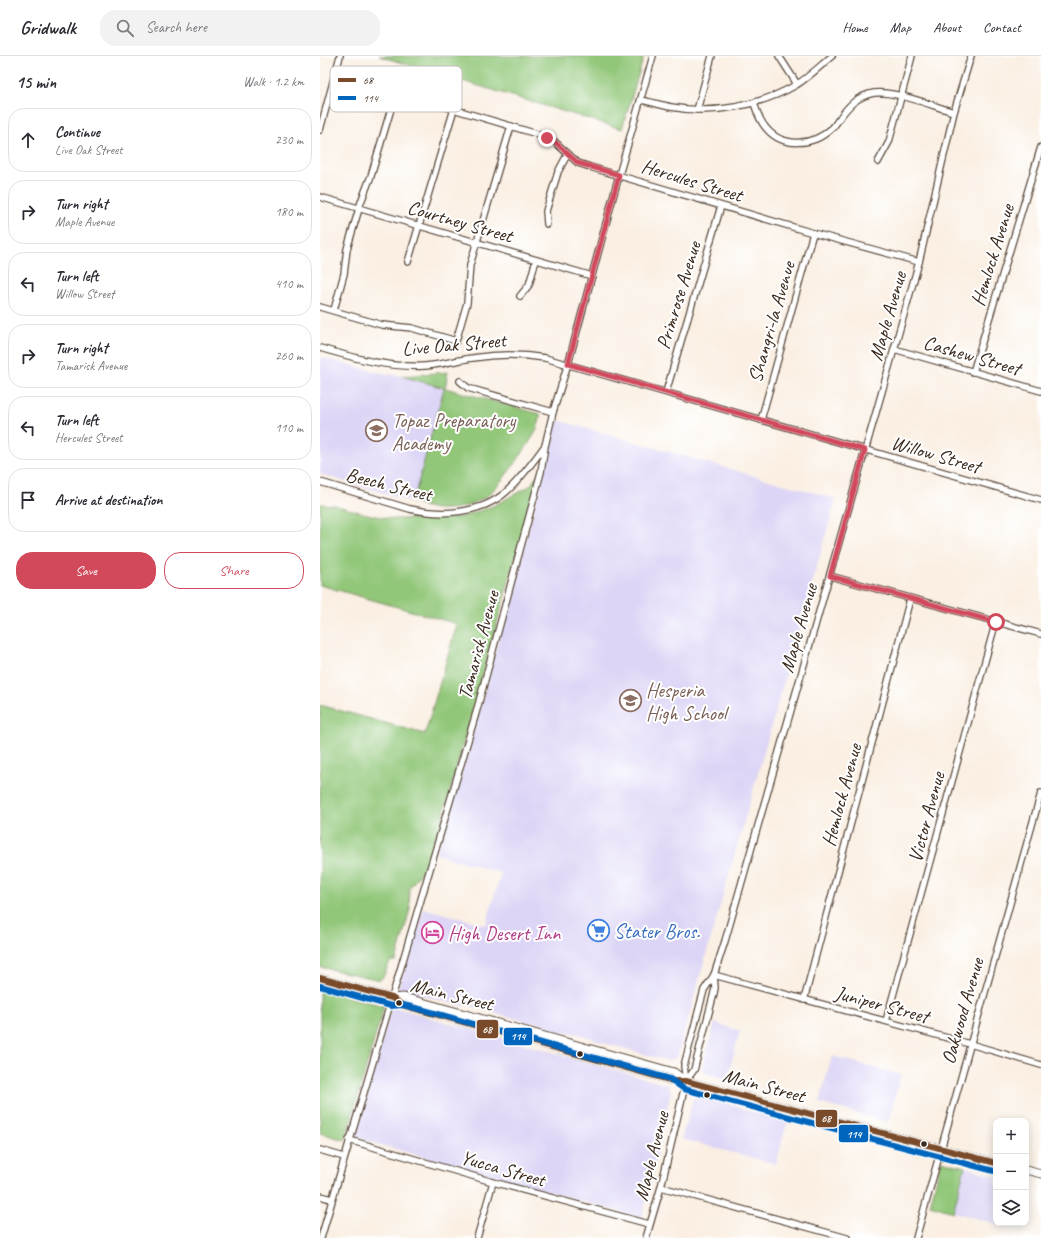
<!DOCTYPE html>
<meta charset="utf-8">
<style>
:root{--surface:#fff;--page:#f2f2f3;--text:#2b2b33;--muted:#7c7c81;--line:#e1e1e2;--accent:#d1495b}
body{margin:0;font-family:Caveat,sans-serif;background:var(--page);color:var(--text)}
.controls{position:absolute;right:12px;bottom:12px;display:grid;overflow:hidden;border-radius:8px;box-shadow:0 2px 10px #0003}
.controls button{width:36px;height:36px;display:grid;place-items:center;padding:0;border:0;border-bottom:1px solid var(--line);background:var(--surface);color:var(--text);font:20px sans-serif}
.stop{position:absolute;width:12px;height:12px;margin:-9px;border:3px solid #d1495b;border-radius:50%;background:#fff}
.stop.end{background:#d1495b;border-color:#fff;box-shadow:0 1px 4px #0008}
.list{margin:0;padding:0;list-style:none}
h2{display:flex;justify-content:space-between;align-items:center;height:52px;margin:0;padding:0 16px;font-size:17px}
h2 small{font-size:13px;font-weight:400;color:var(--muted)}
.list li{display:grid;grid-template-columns:26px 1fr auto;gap:12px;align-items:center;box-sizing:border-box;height:64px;margin:0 8px 8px;padding:0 8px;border:1px solid var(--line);border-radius:16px}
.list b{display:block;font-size:15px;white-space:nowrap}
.list p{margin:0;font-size:13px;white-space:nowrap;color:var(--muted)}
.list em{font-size:13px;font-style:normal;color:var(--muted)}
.actions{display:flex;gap:8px;padding:12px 16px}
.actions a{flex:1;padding:9px 0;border:1px solid var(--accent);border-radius:16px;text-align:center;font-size:14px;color:var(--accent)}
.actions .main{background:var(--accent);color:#fff}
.icon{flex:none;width:22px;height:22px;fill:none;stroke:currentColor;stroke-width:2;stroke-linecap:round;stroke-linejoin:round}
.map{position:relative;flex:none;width:721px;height:1182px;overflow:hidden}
header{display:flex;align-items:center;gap:24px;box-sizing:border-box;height:56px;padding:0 20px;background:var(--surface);border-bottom:1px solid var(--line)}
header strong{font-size:19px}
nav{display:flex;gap:22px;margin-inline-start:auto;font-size:14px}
.search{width:280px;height:36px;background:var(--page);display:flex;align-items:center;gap:10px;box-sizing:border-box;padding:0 14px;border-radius:16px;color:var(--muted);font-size:15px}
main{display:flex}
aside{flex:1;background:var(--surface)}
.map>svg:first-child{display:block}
.built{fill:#ddd5f6}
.green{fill:#92c779;stroke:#66784c}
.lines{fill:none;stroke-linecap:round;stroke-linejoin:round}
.minor-casing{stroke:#58483b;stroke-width:8}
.major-casing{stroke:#58483b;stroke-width:9}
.minor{stroke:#fff;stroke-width:5.5}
.major{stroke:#fff;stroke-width:7}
.bus-1-casing{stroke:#fff;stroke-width:9}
.bus-2-casing{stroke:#fff;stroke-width:9}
.bus-1{stroke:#7a4b2a;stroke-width:6}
.bus-2{stroke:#0065bd;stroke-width:6}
.route{stroke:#d1495b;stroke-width:5}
.bus-dot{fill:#3b2a1e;stroke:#fff;stroke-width:1.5}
.labels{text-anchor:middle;stroke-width:4;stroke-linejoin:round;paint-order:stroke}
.street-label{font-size:20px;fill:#3b2a1e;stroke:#fff}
.education-label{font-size:20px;fill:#785e54;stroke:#fff;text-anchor:start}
.shop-label{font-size:20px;fill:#366cbe;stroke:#fff;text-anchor:start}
.hotel-label{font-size:20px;fill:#b23c85;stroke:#fff;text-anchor:start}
.key{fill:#fff;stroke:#c4bfbc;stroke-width:1}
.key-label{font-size:11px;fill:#3b2a1e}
.line-badge{stroke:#fff;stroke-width:1.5}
.badge-label{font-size:11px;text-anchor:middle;font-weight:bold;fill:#fff}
</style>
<header>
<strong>Gridwalk</strong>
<div class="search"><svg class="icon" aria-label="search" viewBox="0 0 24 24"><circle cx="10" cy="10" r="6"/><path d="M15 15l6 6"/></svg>Search here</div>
<nav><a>Home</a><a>Map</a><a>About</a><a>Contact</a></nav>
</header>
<main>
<aside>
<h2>15 min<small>Walk · 1.2 km</small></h2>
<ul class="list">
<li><svg class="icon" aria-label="ahead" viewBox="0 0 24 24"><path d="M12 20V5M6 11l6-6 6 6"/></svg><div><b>Continue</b><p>Live Oak Street</p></div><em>230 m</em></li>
<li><svg class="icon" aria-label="right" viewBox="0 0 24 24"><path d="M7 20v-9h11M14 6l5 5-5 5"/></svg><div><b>Turn right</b><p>Maple Avenue</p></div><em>180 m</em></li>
<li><svg class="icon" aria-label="left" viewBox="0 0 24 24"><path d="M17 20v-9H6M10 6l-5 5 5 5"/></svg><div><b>Turn left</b><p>Willow Street</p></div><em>410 m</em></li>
<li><svg class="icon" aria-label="right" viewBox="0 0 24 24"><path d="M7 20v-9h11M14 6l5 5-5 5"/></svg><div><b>Turn right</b><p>Tamarisk Avenue</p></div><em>260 m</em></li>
<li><svg class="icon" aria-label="left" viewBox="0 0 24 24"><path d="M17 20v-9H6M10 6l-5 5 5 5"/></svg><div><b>Turn left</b><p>Hercules Street</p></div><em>110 m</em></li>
<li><svg class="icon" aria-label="arrive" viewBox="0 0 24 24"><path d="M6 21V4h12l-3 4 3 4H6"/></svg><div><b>Arrive at destination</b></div></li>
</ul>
<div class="actions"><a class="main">Save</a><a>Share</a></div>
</aside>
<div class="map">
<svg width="721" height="1182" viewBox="0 0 721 1182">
<rect width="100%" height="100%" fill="#fff"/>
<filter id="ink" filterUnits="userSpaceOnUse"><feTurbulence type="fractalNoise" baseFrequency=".025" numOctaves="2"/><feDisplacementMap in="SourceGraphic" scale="8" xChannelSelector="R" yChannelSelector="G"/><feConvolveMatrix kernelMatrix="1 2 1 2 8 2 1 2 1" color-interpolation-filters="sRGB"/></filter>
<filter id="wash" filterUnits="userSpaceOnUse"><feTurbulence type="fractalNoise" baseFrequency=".012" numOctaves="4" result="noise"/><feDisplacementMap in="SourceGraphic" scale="16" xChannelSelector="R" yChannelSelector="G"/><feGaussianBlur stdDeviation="0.9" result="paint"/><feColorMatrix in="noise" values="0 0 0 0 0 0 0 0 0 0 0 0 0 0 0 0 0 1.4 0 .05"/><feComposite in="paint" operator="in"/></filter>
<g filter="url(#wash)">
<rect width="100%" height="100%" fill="#faefe2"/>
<!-- built -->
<g class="built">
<path d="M0,301L56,316L82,320L124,332L93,446L0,418Z"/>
<path d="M237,364L516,443L357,1001L349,1005L277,985L272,982L254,977H243L225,972L224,969L213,966L211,967L144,948L143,950L78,933L103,852L166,869L181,817L116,798L144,710L211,464Z"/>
<path d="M76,952L348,1029L351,1036L322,1162L40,1083L35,1079L71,953Z"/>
<path d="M395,967L420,975L407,1023L385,1017L382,1011Z"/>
<path d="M512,1000L581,1019L568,1066L499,1047Z"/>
<path d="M379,1040L416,1049L422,1053L468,1064L456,1108L361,1083L373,1043Z"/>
<path d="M645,1111L676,1120L677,1168L633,1156Z"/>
</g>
<!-- green -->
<g class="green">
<path d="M59,0H324L302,73Z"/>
<path d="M128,316L125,332L220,358C225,372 178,432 166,441C161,444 154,447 149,449C138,453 119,455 107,451C102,450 97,447 93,446L124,332L82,320Z"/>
<path d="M219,417L121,767L104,812L90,831L89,837L90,853L76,905H71C66,911 66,919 60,924L0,911V649L105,678L137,568L0,529V448L14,449L51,459L73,463L142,461L173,450L210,430Z"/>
<path d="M0,934L64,950L25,1084L0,1077Z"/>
<path d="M621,1105L645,1111L633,1156L610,1149Z"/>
</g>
</g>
<g filter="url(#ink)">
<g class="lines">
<defs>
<g id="minor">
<path d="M459,0L477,28"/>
<path d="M321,44C331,46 341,49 351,51C393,59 439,50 476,29C489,21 500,10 512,0"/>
<path d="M434,47C437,56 439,64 446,72C462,92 493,90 511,73C514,71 516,67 519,63C528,50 537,40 554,37C574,34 613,50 634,56"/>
<path d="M377,54L392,0"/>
<path d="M0,74L20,0"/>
<path d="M558,106L569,86L592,0"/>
<path d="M0,141L272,220"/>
<path d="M227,168L226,155L238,116L247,99"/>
<path d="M88,206L134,53"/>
<path d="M200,240L209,229L216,204"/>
<path d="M0,251L62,269L92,272L136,285L147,247L150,209L191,70"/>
<path d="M14,254L24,218L27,193L41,146L51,120L76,36L217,78L235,86L258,107L270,111L493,177L599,206"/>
<path d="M0,292C35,302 68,312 105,310C121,309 136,304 153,302C177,298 201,298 225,302L721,444"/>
<path d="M574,293L721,335"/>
<path d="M653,316L721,91"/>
<path d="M140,325L148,332L233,356"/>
<path d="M346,336L401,150"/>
<path d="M441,364L493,177"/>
<path d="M0,426L90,453C122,460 161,458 186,436C201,423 212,407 224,391"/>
<path d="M510,520L721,578"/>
<path d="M394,919L650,988L721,1009"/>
<path d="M484,944L590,543"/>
<path d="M566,965L676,565"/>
<path d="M366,1025L364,1010L376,964L384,934L394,919L405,885L599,206L634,56L651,0"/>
<path d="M29,1084L173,1126L329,1168"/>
<path d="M0,1094L24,1101"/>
<path d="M341,1131L527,1182"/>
<path d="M0,1140L12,1143"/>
<path d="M1,1182L156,657L221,416L225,390L233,356L250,301L299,119L333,0"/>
<path d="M157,1182L173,1126"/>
<path d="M326,1182L341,1131L366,1025L374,1014L394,937L395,932L394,919"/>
<path d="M596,1182L721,737"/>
</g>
<g id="major">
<path d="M0,922L72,942L82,949L353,1025H366L676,1107"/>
<path d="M72,942L84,941L354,1016L366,1025"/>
<path d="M706,1114L721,1118"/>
</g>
</defs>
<!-- minor casing -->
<use href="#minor" class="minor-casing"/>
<!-- major casing -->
<use href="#major" class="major-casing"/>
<!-- minor -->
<use href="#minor" class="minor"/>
<!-- major -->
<use href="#major" class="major"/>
<defs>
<path id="bus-1" d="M0,922L72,942L82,949L353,1025H366L676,1107"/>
<path id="bus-2" d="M0,930L71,950L83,949L104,954L350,1023L364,1033L674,1115"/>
</defs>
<!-- bus-1 casing -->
<use href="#bus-1" class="bus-1-casing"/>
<!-- bus-2 casing -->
<use href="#bus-2" class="bus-2-casing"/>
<!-- bus-1 -->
<use href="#bus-1" class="bus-1"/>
<!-- bus-2 -->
<use href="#bus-2" class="bus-2"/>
</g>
</g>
<g class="lines" filter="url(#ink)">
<!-- route -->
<path class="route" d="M227,82L235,86L258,107L299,119L248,308L545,394L510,520L676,566"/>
</g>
<!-- icons -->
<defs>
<symbol id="school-ring" viewBox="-11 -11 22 22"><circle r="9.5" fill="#fff" stroke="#8d6e63" stroke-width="1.5"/><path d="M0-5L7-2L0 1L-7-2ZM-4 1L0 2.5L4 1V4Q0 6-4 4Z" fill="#8d6e63"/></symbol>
<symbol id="supermarket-ring" viewBox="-11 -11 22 22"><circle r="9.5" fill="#fff" stroke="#3f7fe0" stroke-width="1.5"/><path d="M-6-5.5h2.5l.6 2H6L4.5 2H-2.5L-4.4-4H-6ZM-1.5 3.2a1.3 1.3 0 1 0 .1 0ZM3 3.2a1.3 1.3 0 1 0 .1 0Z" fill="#3f7fe0"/></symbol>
<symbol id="hotel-ring" viewBox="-11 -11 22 22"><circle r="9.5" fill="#fff" stroke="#d1479c" stroke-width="1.5"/><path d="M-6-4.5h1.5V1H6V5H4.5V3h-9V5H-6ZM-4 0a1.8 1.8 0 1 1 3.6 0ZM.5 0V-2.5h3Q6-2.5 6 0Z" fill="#d1479c"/></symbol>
</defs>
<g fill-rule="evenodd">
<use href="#school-ring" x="44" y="362" width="25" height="25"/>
<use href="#school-ring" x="298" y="632" width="25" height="25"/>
<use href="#supermarket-ring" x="266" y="862" width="25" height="25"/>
<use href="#hotel-ring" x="100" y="864" width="25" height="25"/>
</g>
<!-- markers -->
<g class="bus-dot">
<circle cx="79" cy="947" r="3.5"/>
<circle cx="260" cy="998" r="3.5"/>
<circle cx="387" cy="1039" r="3.5"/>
<circle cx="604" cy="1088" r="3.5"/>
</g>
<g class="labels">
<!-- street labels -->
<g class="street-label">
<text transform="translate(372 124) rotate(17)" y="7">Hercules Street</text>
<text transform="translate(140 165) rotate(16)" y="7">Courtney Street</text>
<text transform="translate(672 199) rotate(-73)" y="7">Hemlock Avenue</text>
<text transform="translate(358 239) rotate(-73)" y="7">Primrose Avenue</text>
<text transform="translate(567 260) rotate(-74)" y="7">Maple Avenue</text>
<text transform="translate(451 266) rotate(-74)" y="7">Shangri-la Avenue</text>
<text transform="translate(134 288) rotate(-5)" y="7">Live Oak Street</text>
<text transform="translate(652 299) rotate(16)" y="7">Cashew Street</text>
<text transform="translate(616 398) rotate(16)" y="7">Willow Street</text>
<text transform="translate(69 428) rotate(14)" y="7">Beech Street</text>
<text transform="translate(478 572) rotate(-74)" y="7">Maple Avenue</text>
<text transform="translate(158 589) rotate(-75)" y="7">Tamarisk Avenue</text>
<text transform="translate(521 739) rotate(-75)" y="7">Hemlock Avenue</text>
<text transform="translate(606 761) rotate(-75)" y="7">Victor Avenue</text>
<text transform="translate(132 938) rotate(14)" y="7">Main Street</text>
<text transform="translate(562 948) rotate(15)" y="7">Juniper Street</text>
<text transform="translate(642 955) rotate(-74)" y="7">Oakwood Avenue</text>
<text transform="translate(444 1029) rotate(15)" y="7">Main Street</text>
<text transform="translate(331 1100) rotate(-76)" y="7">Maple Avenue</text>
<text transform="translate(183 1112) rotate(16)" y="7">Yucca Street</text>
</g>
<!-- education labels -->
<g class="education-label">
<text x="72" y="371">Topaz Preparatory<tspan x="72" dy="23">Academy</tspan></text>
<text x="326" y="641">Hesperia<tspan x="326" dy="23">High School</tspan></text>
</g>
<!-- shop labels -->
<g class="shop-label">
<text x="294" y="882">Stater Bros.</text>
</g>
<!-- hotel labels -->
<g class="hotel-label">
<text x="128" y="884">High Desert Inn</text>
</g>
</g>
<!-- legend -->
<rect x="10" y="10" width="132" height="46" rx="6" class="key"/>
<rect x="18" y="22" width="18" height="4" fill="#7a4b2a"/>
<rect x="18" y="40" width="18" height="4" fill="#0065bd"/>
<g class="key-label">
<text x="43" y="28">68</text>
<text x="43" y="46">114</text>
</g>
<g class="line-badge">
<rect x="156" y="963" width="23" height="20" rx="4" fill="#7a4b2a"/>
<rect x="183" y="971" width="30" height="19" rx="4" fill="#0065bd"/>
<rect x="495" y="1053" width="23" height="19" rx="4" fill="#7a4b2a"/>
<rect x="518" y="1068" width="31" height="19" rx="4" fill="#0065bd"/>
</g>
<g class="badge-label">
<text x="167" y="977">68</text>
<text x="198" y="984">114</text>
<text x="506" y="1066">68</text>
<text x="534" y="1082">114</text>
</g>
</svg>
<div class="controls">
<button>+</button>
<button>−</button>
<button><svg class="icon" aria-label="layers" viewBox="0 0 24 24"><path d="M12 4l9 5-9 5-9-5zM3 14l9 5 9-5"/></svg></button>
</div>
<div class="stop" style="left:676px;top:566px"></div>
<div class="stop end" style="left:227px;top:82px"></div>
</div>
</main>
